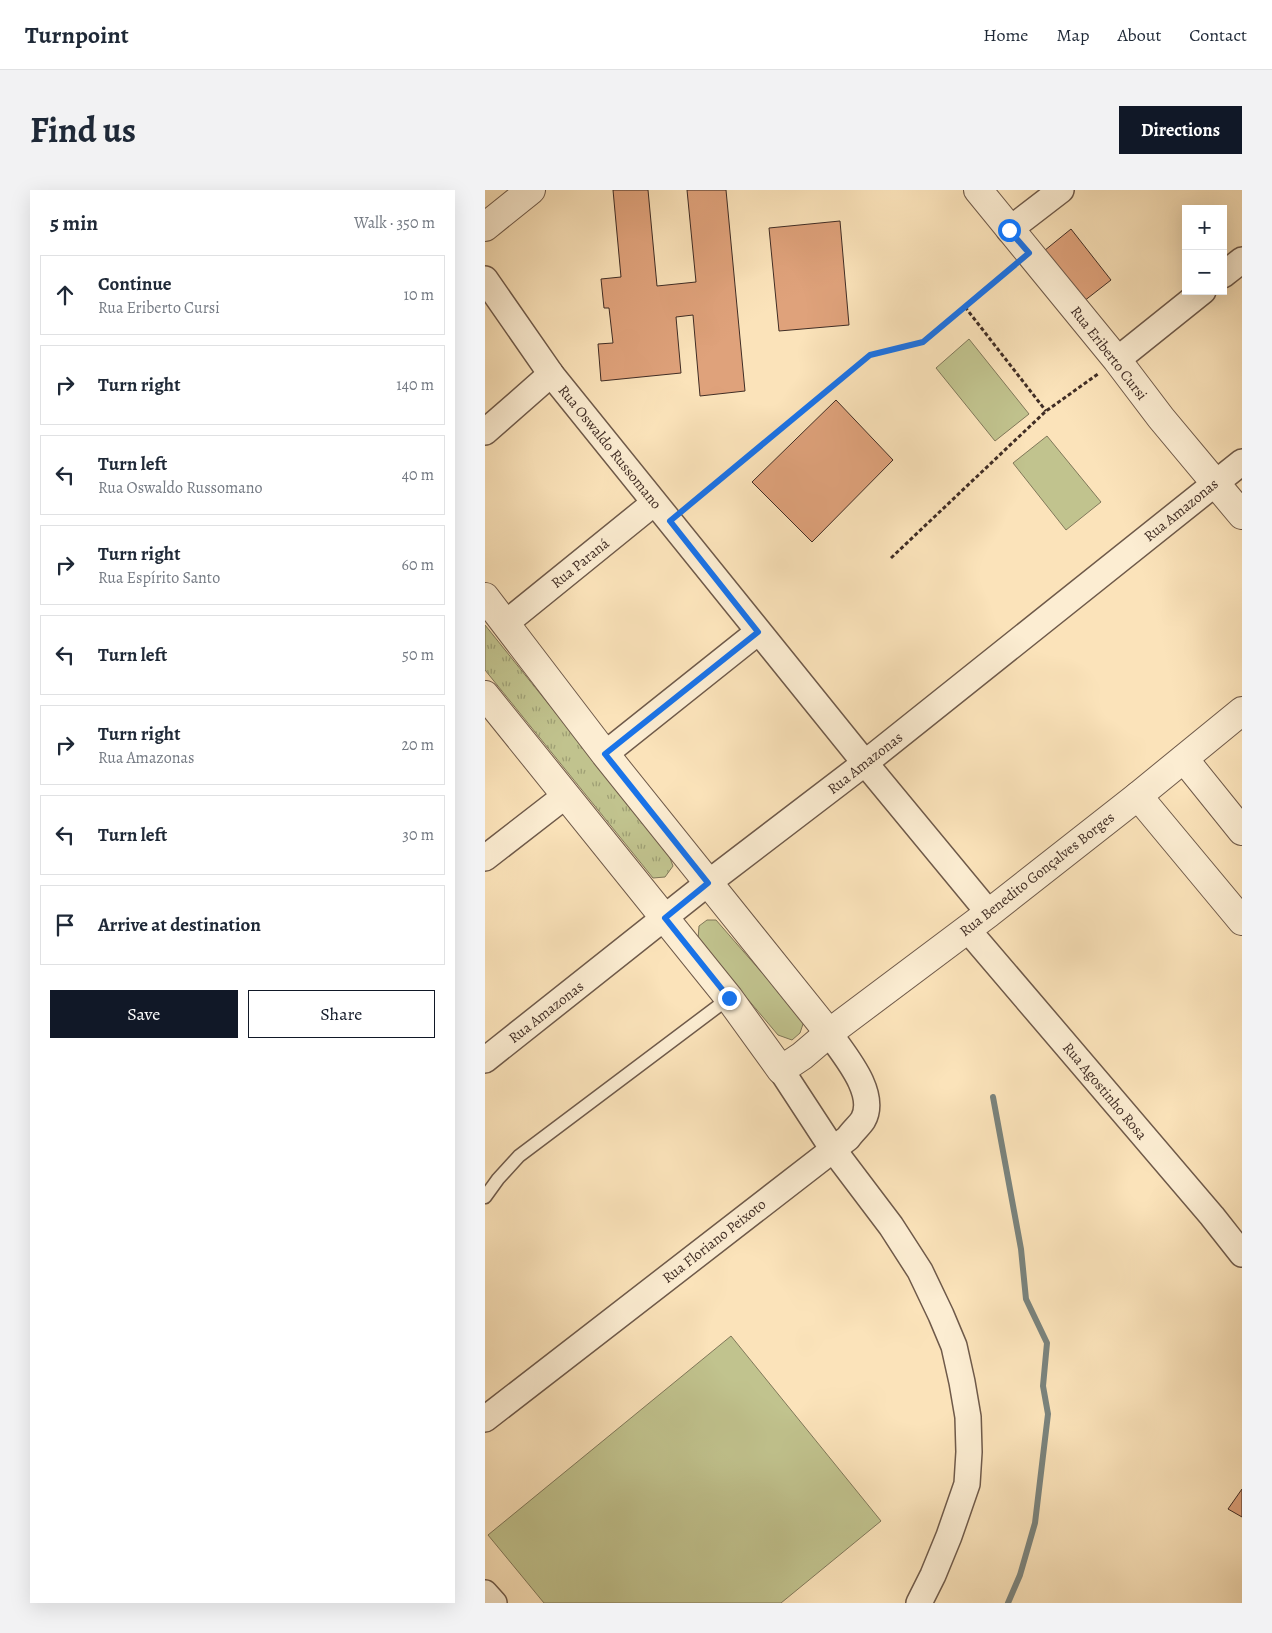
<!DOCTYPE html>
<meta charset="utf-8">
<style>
:root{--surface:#fff;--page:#f2f2f3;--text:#1f2937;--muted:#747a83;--line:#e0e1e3;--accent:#111827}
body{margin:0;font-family:Alegreya,serif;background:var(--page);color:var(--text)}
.controls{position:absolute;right:15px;top:15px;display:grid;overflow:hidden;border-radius:0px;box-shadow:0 5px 20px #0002}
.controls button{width:45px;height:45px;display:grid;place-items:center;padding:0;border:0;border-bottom:1px solid var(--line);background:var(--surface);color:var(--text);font:25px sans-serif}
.stop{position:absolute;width:15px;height:15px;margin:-11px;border:4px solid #1a73e8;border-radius:50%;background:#fff}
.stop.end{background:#1a73e8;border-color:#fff;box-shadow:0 1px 5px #0008}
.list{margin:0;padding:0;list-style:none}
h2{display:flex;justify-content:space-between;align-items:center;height:65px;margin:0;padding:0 20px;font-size:21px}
h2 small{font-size:16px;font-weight:400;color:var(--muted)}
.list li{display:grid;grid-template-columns:32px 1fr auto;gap:15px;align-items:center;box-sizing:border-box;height:80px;margin:0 10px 10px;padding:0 10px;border:1px solid var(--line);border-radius:0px}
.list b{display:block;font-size:19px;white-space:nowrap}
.list p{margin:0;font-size:16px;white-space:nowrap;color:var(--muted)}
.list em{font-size:16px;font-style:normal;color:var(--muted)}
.actions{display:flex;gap:10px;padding:15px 20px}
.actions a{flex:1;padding:11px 0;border:1px solid var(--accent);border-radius:0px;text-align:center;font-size:18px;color:var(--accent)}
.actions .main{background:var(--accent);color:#fff}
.icon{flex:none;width:28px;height:28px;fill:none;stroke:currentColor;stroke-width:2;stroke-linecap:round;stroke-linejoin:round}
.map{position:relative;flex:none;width:757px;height:1413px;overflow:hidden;border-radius:0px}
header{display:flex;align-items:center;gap:30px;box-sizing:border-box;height:70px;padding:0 25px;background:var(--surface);border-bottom:1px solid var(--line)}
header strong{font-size:24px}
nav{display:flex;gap:28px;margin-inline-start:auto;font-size:18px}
.intro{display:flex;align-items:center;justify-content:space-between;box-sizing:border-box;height:120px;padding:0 30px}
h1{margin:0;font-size:35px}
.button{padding:12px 22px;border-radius:0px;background:var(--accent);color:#fff;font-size:18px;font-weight:700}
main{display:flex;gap:30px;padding:0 30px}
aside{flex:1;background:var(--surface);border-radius:0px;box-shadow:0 5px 20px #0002}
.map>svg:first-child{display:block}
.grass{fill:url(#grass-tufts);stroke:#80785a}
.park{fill:#c1c38e;stroke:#80785a}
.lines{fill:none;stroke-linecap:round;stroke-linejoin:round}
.stream{stroke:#7a837d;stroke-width:6}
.building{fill:#dfa27b;stroke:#402d25}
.service-casing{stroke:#6f5a4a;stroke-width:15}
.minor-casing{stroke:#6f5a4a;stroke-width:28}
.tertiary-casing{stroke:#6f5a4a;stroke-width:30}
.path{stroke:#402d25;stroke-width:3;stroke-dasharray:4 2.5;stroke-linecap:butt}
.service{stroke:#fcedd2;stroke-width:12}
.minor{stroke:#fcedd2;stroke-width:25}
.tertiary{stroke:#fcedd2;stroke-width:28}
.route{stroke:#1a73e8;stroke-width:6}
.labels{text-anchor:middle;stroke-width:4.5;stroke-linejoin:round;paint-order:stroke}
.street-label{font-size:15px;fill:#402d25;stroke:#fcedd2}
</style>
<header>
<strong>Turnpoint</strong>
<nav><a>Home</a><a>Map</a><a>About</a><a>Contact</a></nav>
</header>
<div class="intro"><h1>Find us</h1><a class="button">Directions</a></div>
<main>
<aside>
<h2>5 min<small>Walk · 350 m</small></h2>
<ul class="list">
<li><svg class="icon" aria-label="ahead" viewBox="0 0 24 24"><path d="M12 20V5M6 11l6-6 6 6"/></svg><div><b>Continue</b><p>Rua Eriberto Cursi</p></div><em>10 m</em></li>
<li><svg class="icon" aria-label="right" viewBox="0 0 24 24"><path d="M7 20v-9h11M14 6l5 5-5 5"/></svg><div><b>Turn right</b></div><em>140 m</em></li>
<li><svg class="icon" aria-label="left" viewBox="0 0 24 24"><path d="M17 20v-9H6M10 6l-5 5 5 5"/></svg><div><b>Turn left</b><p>Rua Oswaldo Russomano</p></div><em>40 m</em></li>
<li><svg class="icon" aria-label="right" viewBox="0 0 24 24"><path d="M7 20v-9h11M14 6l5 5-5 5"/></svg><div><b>Turn right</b><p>Rua Espírito Santo</p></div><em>60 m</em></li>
<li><svg class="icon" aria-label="left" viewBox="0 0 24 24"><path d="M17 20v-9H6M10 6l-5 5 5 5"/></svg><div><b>Turn left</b></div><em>50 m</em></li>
<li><svg class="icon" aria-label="right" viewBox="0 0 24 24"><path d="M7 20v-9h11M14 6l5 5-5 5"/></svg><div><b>Turn right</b><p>Rua Amazonas</p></div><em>20 m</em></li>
<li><svg class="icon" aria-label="left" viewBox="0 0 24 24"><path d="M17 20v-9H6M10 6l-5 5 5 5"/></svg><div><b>Turn left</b></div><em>30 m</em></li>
<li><svg class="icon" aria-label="arrive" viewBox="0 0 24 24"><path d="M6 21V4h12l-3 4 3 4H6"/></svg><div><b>Arrive at destination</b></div></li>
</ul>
<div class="actions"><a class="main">Save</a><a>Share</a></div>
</aside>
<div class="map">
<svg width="757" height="1413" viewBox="0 0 757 1413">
<defs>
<pattern id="grass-tufts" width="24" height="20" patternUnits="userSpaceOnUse" patternTransform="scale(1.25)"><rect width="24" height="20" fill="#c1c38e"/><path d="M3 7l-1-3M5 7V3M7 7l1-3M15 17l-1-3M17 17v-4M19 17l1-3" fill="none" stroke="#9e9f74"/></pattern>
</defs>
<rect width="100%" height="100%" fill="#fbe3ba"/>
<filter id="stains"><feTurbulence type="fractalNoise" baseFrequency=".004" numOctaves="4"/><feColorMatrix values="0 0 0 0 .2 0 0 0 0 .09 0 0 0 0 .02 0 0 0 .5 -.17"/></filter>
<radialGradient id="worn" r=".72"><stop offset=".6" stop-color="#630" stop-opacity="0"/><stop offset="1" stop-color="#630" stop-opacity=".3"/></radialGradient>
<!-- grass -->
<path class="grass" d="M0,435L183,663L188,676L180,687L168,688L0,480Z"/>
<!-- park -->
<g class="park">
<path d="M484,149L544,224L510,251L451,178Z"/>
<path d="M562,246L616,312L581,340L528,273Z"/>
<path d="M222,730H231L319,831L315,843L307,850L293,845L213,750L214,736Z"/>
<path d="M246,1146L396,1331L296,1413H59L3,1345Z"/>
</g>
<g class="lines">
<!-- stream -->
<path class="stream" d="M508,907L536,1059L541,1109L562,1153L558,1196L563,1224L550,1333L535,1385L523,1413"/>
</g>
<!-- building -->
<g class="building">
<path d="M128,0H163L172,96L211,92L202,0H241L260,201L215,206L208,125L191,127L196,183L116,191L113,154L128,153L124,118H119L116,89L136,87Z"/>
<path d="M355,31L364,135L294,141L284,38Z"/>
<path d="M586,39L626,90L594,115L554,65Z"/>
<path d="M351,210L408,270L327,352L267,292Z"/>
<path d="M757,1299V1327L743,1319Z"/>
</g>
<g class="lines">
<defs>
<path id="service" d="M0,1007L13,989L34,966L244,808"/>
<g id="minor">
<path d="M524,40L576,0"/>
<path d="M738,85L757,70"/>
<path d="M0,89L66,184L380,573L504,723"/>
<path d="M632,170L718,101"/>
<path d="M0,242L66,184"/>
<path d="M21,433L169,313"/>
<path d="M120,564L273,442"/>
<path d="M0,668L80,606"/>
<path d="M482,739L727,1026L757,1064"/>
<path d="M0,870L223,693L380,573L757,272"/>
<path d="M296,880L347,958L406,1036L435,1081L456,1125L469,1156L477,1192L483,1227L484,1262L482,1294L464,1346L448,1385L434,1413"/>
<path d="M0,1229L363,948C367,942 374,936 378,930C393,903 359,865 344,843"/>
<path d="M0,1403L9,1413"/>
</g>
<g id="tertiary">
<path d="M493,0L632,170L676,228L757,325"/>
<path d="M0,37L46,0"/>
<path d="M0,407L120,564L344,843"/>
<path d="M0,505L244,808L296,880L317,866L344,843L504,723L653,606L757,521"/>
<path d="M699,569L757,641"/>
<path d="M653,606L757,731"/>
</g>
</defs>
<!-- service casing -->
<use href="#service" class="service-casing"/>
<!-- minor casing -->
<use href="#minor" class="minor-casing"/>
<!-- tertiary casing -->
<use href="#tertiary" class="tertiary-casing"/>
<!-- path -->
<g class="path">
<path d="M480,117L561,221"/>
<path d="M202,316L385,165L438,152L526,78"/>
<path d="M406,368L561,221L613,184"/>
</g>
<!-- service -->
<use href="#service" class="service"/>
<!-- minor -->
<use href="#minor" class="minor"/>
<!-- tertiary -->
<use href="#tertiary" class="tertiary"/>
</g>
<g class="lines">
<!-- route -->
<path class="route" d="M244,808L180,728L223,693L120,564L273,442L185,331L385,165L438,152L544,63L524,40"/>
</g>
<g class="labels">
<!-- street labels -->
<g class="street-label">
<text transform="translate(624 163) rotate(52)" y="5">Rua Eriberto Cursi</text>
<text transform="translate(125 257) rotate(51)" y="5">Rua Oswaldo Russomano</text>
<text transform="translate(696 320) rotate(-39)" y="5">Rua Amazonas</text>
<text transform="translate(95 373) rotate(-39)" y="5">Rua Paraná</text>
<text transform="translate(380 573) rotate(-38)" y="5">Rua Amazonas</text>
<text transform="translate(552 684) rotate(-38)" y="5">Rua Benedito Gonçalves Borges</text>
<text transform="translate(61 822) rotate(-38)" y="5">Rua Amazonas</text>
<text transform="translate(620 901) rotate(50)" y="5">Rua Agostinho Rosa</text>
<text transform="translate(229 1051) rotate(-38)" y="5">Rua Floriano Peixoto</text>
</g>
</g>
<rect width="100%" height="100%" filter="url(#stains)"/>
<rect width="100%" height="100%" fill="url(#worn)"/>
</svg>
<div class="controls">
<button>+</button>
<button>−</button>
</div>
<div class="stop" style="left:524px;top:40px"></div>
<div class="stop end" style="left:244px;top:808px"></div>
</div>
</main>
